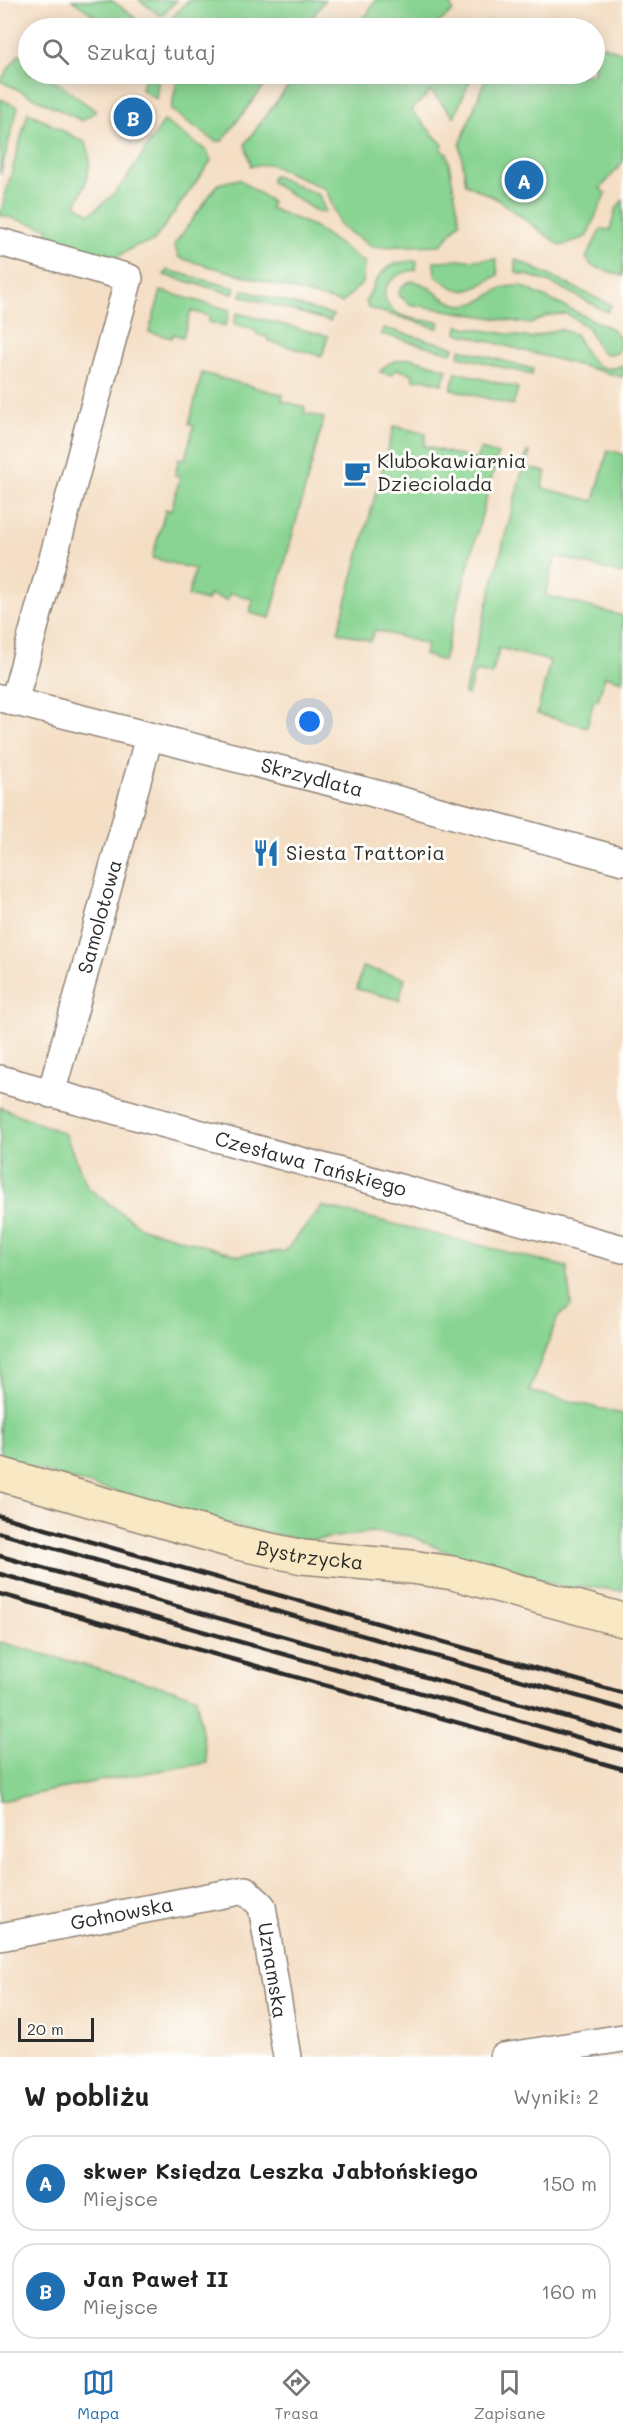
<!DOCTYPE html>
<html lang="pl">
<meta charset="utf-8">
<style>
:root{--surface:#fff;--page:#f6f6f6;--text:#222;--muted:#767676;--line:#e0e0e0;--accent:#1f6fb2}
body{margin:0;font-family:Mali,sans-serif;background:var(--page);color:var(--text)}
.scale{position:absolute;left:18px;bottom:15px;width:76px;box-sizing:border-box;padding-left:6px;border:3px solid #2b2b2b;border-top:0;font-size:16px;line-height:21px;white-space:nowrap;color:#2b2b2b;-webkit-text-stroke:4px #fdfcf7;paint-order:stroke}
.you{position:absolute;left:310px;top:722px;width:21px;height:21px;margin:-15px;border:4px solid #fff;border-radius:50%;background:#1a73e8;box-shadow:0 0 0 9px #1a73e833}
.badge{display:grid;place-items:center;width:39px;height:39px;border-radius:50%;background:var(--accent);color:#fff;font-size:20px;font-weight:700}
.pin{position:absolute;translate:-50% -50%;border:3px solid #fff;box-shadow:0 2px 6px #0006}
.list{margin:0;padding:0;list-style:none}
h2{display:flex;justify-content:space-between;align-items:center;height:78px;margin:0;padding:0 24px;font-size:26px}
h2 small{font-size:20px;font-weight:400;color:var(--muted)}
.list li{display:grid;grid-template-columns:39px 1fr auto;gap:18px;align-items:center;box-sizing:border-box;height:96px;margin:0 12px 12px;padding:0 12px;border:2px solid var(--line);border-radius:24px}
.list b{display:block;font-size:22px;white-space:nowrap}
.list p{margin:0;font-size:20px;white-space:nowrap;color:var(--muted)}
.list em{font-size:20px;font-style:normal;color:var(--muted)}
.icon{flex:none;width:33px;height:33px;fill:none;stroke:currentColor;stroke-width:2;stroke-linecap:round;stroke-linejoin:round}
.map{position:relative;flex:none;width:623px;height:2057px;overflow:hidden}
.search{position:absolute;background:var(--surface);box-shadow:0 3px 15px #0003;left:18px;right:18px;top:18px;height:66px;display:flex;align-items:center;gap:15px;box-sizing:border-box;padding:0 21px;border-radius:33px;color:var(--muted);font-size:22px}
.sheet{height:294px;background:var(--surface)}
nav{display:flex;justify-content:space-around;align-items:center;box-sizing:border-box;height:84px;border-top:2px solid var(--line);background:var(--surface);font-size:16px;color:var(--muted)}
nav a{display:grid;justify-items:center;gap:3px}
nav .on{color:var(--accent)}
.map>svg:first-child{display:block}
.green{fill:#89d492;stroke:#5a805e;stroke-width:1.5}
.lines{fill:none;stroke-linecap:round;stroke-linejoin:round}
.street-casing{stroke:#908478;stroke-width:30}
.secondary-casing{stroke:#908478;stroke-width:36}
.street{stroke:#fff;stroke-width:27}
.secondary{stroke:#f8e8c3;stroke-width:33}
.rail{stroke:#2b2b2b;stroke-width:4.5}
.labels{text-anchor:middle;stroke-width:6;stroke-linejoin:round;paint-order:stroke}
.poi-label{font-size:20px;fill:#2b2b2b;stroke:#fdfcf7;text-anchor:start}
.street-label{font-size:20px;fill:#2b2b2b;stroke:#fdfcf7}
</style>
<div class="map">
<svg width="623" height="2057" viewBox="0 0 623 2057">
<rect width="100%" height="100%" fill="#fdfcf7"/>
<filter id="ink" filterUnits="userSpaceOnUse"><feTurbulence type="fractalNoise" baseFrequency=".0167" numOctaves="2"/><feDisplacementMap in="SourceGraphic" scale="12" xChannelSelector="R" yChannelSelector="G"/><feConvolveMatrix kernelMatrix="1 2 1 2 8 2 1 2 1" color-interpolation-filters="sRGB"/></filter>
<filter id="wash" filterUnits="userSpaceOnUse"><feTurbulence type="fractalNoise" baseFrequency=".008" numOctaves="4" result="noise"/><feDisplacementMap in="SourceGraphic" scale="24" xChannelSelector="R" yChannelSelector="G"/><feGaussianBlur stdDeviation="1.35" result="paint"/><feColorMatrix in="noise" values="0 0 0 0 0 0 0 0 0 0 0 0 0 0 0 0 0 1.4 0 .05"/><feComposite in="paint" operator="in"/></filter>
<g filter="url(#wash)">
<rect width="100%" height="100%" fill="#f4dec4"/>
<!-- green -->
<g class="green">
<path d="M72,0H111L132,15L143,28H112Z"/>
<path d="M139,0H177L161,16Z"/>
<path d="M189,0H325L305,28H170L169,21Z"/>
<path d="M375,0H448L453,11L432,28H345L367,15Z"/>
<path d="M491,21L557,27L561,28H486Z"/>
<path d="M595,43L623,53V162L600,189L606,193L586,237L561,246L497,199L466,184L460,145L487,74H594Z"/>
<path d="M19,54L28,61V74H45L96,111L82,121L0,81Z"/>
<path d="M147,74H159L156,99L141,89Z"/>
<path d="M176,74H273L222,141H215L171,110L176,86Z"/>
<path d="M337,74H473L454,117L431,91L411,110L443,145L441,150L447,153L460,222L441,245L373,247L341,227L326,189L269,164L251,166L245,144L289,85Z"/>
<path d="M0,99L18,107L0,175Z"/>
<path d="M28,112L86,143C95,161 85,188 76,204L90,214L114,194L127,178L164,121L207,151L211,161L153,242L135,246L111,261L43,246L48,228L0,215Z"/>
<path d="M273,175L319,195L325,211L319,213L271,182Z"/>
<path d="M239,179L272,202L270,208L313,226L364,262L363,282L342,303L179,258L174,245L218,184Z"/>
<path d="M623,200V276L592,266L586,258L601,229L610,230L616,209Z"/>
<path d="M496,259L498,275C468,292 464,299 435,275L434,261Z"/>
<path d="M515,259L611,305L607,312C579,298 547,277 516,273Z"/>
<path d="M417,261L416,270C398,271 374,287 390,307C399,320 426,320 440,322L438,328L368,308L366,301C378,275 385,260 417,261Z"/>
<path d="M167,270L235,288L233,294L164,275Z"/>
<path d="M412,281C433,284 440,303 463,305C477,306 490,294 502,288C508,286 515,286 521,286L612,329C620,335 623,344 617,353L606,354L599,349L588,328L567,314L549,315L530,324L409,304L399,295C400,286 404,284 412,281Z"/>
<path d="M243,290L333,315L330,321L241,296Z"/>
<path d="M161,291L230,310L225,326L208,322L210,316L191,311L183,337L173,334L172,338L149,332Z"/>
<path d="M237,313L328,336L322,356L268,341V337L259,335L252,329L234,324Z"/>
<path d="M458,326L531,338L559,329L575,334C586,353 595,378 623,365V377L457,333Z"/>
<path d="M383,328L454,347L452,353L381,334Z"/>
<path d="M460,349L533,369L532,375L459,356Z"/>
<path d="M411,358L447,369L442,384L424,379L413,380V374L396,369L392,375L380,372C387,361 399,360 411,358Z"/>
<path d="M456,372L518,388L513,405L451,389Z"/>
<path d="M202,373L283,395L282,401L305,407L304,413L324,418L270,618L250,613L253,599L230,593L227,600L209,595L207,601L188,596L195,569L152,558L166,509L171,511L180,477L175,475L179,458L185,459L194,425L189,424Z"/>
<path d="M394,426L426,434L424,446L476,460L480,449L498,454L443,661L424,655L427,644L374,630L371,641L338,632Z"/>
<path d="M608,450L623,454V574L556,556L545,595L623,616V681L605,676L598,700H594L587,727L537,714L550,661L499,648L492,675L475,671L468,695L464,694L527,452H530L526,467L546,472L542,488L594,501Z"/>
<path d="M362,967L405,978L399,1000L357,989Z"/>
<path d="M0,1107L65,1134L88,1188L142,1228L238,1255L285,1251L322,1206L567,1267L571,1306L558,1317L529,1391L623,1414V1591L578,1586L576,1590L463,1559L411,1536L372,1532L307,1541L238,1527L0,1459Z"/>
<path d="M0,1642L196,1696L207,1763L109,1779L0,1801Z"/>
</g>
</g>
<g filter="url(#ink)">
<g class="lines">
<defs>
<g id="street">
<path d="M0,242L129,278L14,702"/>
<path id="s1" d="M0,698L373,793L623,861"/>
<path id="s2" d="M0,1079L623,1249"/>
<path id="s3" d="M51,1094L149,737"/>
<path id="s4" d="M0,1937L245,1890L262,1906L287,2057"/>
<path d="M503,2057L623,2038"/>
</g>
<g id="secondary">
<path id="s5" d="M0,1474L238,1543L303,1557L411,1567L453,1573L623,1620"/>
</g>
</defs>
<!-- street casing -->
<use href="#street" class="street-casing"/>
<!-- secondary casing -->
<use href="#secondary" class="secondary-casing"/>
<!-- street -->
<use href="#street" class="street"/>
<!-- secondary -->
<use href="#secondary" class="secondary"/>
<!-- rail -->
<g class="rail">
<path d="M0,1516L623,1693"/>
<path d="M0,1533L623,1709"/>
<path d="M0,1556L623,1733"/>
<path d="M0,1574L623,1750"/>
<path d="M0,1594L623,1769"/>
</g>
</g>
</g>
<!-- icons -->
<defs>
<symbol id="cafe-bare" viewBox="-9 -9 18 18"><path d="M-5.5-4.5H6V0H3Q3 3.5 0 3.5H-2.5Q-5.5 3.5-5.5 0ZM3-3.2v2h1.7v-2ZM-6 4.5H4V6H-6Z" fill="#1f6fb2" stroke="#fdfcf7" stroke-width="2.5" paint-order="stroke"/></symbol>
<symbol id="restaurant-bare" viewBox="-9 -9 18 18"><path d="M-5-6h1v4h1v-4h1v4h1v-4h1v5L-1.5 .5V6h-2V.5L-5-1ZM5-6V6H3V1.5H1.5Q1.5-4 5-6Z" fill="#1f6fb2" stroke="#fdfcf7" stroke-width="2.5" paint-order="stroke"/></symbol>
</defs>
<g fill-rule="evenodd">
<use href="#cafe-bare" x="338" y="454" width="38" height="38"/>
<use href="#restaurant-bare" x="247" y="834" width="38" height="38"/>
</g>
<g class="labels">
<!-- poi labels -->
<g class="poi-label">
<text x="377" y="468">Klubokawiarnia<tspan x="377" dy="23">Dzieciolada</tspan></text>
<text x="286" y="860">Siesta Trattoria</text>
</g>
<!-- street labels -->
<g class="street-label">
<text dy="7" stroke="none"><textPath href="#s1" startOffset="322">Skrzydlata</textPath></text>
<text dy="7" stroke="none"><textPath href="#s3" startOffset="184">Samolotowa</textPath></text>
<text dy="7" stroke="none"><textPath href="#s2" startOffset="322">Czesława Tańskiego</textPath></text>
<text dy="7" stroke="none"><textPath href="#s5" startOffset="321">Bystrzycka</textPath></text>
<text dy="7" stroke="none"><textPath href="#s4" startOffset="124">Gołnowska</textPath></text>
<text dy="7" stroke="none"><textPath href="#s4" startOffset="338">Uznamska</textPath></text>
</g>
</g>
</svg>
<div class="scale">20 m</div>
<div class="you"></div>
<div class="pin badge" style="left:524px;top:180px">A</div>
<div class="pin badge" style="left:133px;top:117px">B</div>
<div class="search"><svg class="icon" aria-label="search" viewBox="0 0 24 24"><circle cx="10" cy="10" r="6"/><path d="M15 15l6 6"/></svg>Szukaj tutaj</div>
</div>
<section class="sheet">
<h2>W pobliżu<small>Wyniki: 2</small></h2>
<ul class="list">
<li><span class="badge">A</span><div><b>skwer Księdza Leszka Jabłońskiego</b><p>Miejsce</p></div><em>150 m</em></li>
<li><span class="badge">B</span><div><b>Jan Paweł II</b><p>Miejsce</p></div><em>160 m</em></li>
</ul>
</section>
<nav>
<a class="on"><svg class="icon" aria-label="map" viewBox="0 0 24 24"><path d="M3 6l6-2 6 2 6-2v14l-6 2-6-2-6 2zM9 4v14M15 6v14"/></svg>Mapa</a>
<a><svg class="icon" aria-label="directions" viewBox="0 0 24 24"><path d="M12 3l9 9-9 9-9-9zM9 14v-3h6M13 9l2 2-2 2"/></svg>Trasa</a>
<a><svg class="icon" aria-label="saved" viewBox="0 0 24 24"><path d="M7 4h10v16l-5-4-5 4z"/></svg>Zapisane</a>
</nav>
